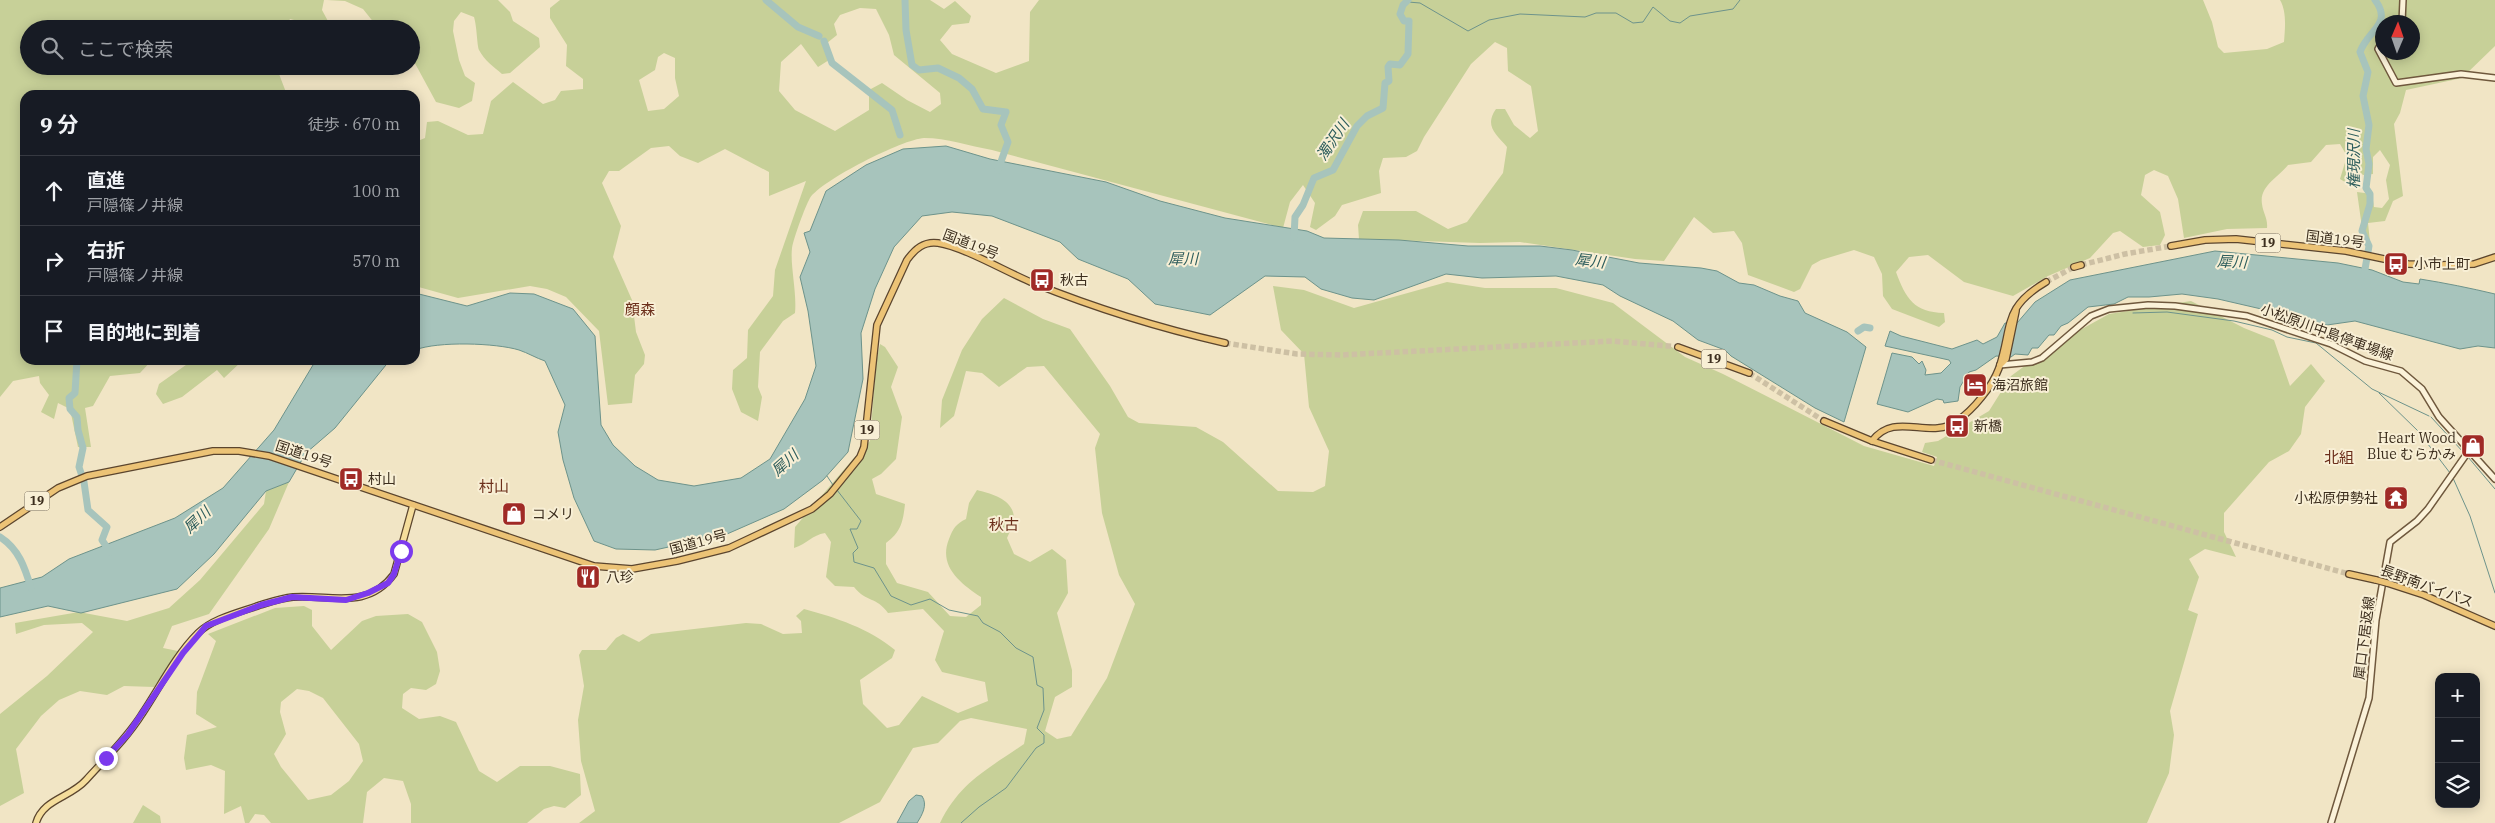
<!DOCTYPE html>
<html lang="ja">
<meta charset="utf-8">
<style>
:root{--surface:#171b24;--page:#20242c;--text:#f1f3f6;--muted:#9ea1a6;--line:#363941}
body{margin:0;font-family:"IBM Plex Serif","Noto Sans JP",serif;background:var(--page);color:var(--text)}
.controls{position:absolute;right:15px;bottom:15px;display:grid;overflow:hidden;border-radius:10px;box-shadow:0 2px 12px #0003}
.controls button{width:45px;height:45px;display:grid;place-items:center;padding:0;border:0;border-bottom:1px solid var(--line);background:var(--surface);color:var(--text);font:25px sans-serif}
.compass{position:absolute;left:2375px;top:15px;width:45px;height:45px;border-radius:50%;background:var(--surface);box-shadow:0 2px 12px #0003;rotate:2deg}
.stop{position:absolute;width:15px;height:15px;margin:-11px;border:4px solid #7c3aed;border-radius:50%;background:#fff}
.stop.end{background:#7c3aed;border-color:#fff;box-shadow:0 1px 5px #0008}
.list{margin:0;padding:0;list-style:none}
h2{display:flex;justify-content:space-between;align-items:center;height:65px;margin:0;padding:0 20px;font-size:21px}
h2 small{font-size:16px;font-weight:400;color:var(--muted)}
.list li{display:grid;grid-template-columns:32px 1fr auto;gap:15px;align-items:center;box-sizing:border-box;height:70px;padding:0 20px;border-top:1px solid var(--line)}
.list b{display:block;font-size:19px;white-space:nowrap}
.list p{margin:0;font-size:16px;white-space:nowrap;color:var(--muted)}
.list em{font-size:16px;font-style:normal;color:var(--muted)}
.icon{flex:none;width:28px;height:28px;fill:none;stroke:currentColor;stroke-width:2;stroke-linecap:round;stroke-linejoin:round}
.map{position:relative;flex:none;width:2495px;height:823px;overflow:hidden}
.search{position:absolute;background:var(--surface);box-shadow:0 2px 12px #0003;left:20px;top:20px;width:400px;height:55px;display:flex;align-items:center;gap:12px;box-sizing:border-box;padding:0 18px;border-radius:28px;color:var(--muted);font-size:19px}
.panel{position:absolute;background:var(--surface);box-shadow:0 2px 12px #0003;left:20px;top:90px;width:400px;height:275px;border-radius:15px}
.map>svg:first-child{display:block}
.green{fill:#c7d098;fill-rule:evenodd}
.water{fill:#a7c4bc;stroke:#6d938b}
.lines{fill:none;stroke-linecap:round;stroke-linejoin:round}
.stream{stroke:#6d938b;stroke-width:1}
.river{stroke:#a7c4bc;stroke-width:7}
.trunk-tunnel{stroke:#cdc0a4;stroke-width:5.5;stroke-dasharray:5.5 3;stroke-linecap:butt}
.secondary-casing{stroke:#6f583d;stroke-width:8}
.primary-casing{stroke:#5b452e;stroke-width:8}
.trunk-casing{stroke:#5b452e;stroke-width:8}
.secondary{stroke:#fbf2d9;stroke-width:5}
.primary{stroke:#f5dd9b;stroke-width:5.5}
.trunk{stroke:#ecc376;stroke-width:5.5}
.trunk-bridge-casing{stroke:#5b452e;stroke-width:8;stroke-linecap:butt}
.trunk-bridge{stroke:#ecc376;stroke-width:5.5}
.route{stroke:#7c3aed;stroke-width:6}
.labels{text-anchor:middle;stroke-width:4;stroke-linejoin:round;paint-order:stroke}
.shield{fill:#f8efd5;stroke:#746855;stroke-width:1}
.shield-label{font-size:12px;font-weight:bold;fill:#3c2e1e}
.street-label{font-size:14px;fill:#3c2e1e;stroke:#f8efd5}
.poi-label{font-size:14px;fill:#3c2e1e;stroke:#f8efd5;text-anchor:start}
.water-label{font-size:15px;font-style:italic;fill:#2d5d5c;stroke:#f8efd5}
.neighbourhood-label{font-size:15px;fill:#6c2f1b;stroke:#f8efd5}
</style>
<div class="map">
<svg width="2495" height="823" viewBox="0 0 2495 823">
<rect width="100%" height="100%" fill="#f1e5c5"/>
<!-- green -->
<g class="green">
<path d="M0,0H324L322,10L329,23L314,25L290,19L285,29H29V66H276L287,95H25V360H152L140,373L110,376L93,406L85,408L91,447H78L70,409L58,403L54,419L41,412L49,395L40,383L39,376L13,381L0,397Z"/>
<path d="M327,0H498L510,12L513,21L539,38L540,47L510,73L502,74C494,67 484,60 479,50C477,45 477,27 474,17L461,12L454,21L453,31L459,60L465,76L475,83L472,101L459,108L436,102L411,56V29H379L363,9L345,1Z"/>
<path d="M560,0H930L944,9L955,1L971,16L969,23L952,25L940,40L952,54L996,73L1029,61L1030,12L1039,0H2203L2212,22L2218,47L2224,53L2267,49L2284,42C2285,28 2287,12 2280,0H2495V46L2462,78L2406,90L2400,113L2394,124L2403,196L2393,201L2385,221L2368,223L2370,242H2364L2357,192L2372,194L2374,207L2382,208L2389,199L2386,180L2390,165L2380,150L2373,157V174L2363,175L2359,171L2352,173L2345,182L2340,179L2347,156L2340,144L2326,145L2311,162L2288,165C2279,177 2259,186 2262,204C2263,213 2268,218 2267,228L2227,229L2184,238L2178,199L2168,176L2154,170L2145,175L2141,195L2160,212L2165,235L2160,245L2143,247L2120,231L2113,233L2090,258L2048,276L2013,296L1964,282L1928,255L1909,257L1896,272C1906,299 1914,312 1944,313L1945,322L1939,327L1892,309L1883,296L1882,274L1874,257L1854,250L1821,260L1812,265L1800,289L1794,292L1748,275L1742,243L1734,231L1713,233L1694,217L1664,261L1635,259L1520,242L1480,243L1359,239L1358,225L1363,211H1416L1448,229L1467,222L1503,173L1507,147C1496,134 1484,126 1496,109H1505L1514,125L1530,138L1538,131L1531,86L1508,71L1507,48L1495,42L1471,64L1424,137L1417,151L1406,157L1383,158L1379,171L1381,193L1342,205L1335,216L1316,230L1310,227L1315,203L1303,185L1290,202L1283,228L992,150C969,146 947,138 924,138C903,139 822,180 810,198C805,207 794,237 792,248C790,266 797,292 795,313L783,321L760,352L758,387L762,397L758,421L741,412L732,389L733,370L747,358L748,330L773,296L775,270L806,181L769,196V172L725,149L698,163L680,156L669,146L651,148L619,171H609L602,183L621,226L613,257L632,300L636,332L645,355L644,364L635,375L632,403L608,405L599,331L566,297L547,289L530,286L458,298L415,286V142L425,138L427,122L438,121L468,135L483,134L491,101L513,82L543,104L555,100L561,91L583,89V79L566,66L567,45L550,18V8ZM860,8L876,9L889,35L894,55L940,93L941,104L930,112L907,100L882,83L869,90V110L835,131L795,110L779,91L781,62L801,44L818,67L829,60L827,43L837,35L834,24L840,15ZM2382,22H2412V52H2382ZM664,53L675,58V78L679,96L664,109L648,111L639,80L655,70L658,57Z"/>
<path d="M1447,282L1485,288H1556L1613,303L1685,357L1723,374L1864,446L1934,466L1937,457L1922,452L1925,443L1938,441L1989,411L2011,376L2053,345L2109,314L2191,301L2244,328L2274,340L2290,386L2311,364L2325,381L2305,407L2301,434L2289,451L2269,462L2224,513V532L2236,557L2205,549L2189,559L2199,577L2188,610L2198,614L2170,711L2174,735L2169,773L2147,823H940C960,782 988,769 1024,744L1027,729L971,718L960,721L938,743L913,748L880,802L839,823H579L595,811L581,761L578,720L584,686L579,655L582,650H606L616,638L623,634L639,642L651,634L746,623L761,624L783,634L802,633L801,621L796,616L804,609C837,618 868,628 895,650L892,658L860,680L863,704L887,728L899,725L922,696L958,713L988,701L985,682L942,672L935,660L944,631L923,609L888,613C876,596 867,603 854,587L835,586L826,577L831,542L825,533C812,535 807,544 794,548L795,527L853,459L870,441L876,363L880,344L885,347L898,367L891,387L902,417L896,459L881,474L872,479L876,494L905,504C903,522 901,532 886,543V564L897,583L928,592L950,616L966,617L981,605V597C960,583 938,566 949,539C953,528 956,524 966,519L969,503L977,490C992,494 1014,499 1014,519C1014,525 1009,533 1007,538L1014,554L1030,562L1052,549L1066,560L1068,593L1057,613L1072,670V687L1055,697L1045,731L1057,739L1071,736L1107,678L1135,604L1119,575L1102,513L1095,448L1100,434L1044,366L1027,367L999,387L982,373L966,371L954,416L940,428L942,400L962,350L982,319L1004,298L1043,319L1070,329L1110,386L1128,417L1139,423L1196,427L1223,442L1278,491L1313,492L1325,486L1329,451L1309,407L1304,354L1281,330L1273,286L1304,290L1354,308Z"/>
<path d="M193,360H243L224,378L217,370L182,397L163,404L156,394L159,384Z"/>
<path d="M289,482L269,529L209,614L172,626L163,648L178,651L154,687L124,686L107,695L80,691L59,700L41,716L16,749L24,793L0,806V714L47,676L93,632L82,623L44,625L16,634L15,623L79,612L127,621L169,608L200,580L264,504L266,491Z"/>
<path d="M304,606L312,610V626L331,650L362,621L376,616L408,614L422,622L437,652L440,671L436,684L426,690L411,688L403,694L402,708L419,719L440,716L456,722L479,771L497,782L520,766H550L580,774L581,795L565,808L554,806L544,809L527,823H411V804L403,781L384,778L367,792L363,823H271L264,815L255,814L249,823H245L241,806L224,814L225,771L211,765L186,770L184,758L187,735L217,727L196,714L197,692L216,641L208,634L275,608ZM297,689L309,691L323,698L359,744L363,761L349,781L331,795L308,800L281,767L274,754L286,734L280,712L281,702Z"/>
<path d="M143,805L160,816L161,823H133Z"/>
</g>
<!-- water -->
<g class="water">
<path d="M946,146L990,159L1106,182L1160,201L1225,218L1307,231L1324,238L1399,240L1468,246H1540L1572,250L1639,263L1701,268L1717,271L1739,283L1754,285L1780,296L1798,301L1805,313L1847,332L1866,347L1844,422L1815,408L1731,356L1725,350L1698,340L1673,321L1620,296L1603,285L1556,276L1482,278L1446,274L1374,300L1352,298L1321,289L1305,277L1265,276L1210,315L1155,304L1128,279L1078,259L1060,242L992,216L952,212L922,216L894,247L875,289L861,333L863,379L848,452L823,480L784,509L727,534L655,550L616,549L594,541L574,498L563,460L558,432L565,405L545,361C536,358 528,353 519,350C496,343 438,341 415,350V293L467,306L510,293L534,294L573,309L595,336L601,425L613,445L635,466L658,480L694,486L741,478L770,459L805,399L816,366L808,311L800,277L810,252L804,233L810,231L826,191L866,165L903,149Z"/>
<path d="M2215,251L2338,263L2372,270L2403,282L2419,284L2420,279C2445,283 2470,288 2495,294V348L2478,346L2460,349L2355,321L2327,325L2290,320L2270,311L2218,299L2182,294L2149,297H2128L2114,304L2088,307L2068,323L2061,326L2054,335H2049L2038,348H2032L2028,355L2015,354L2011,357L1996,356L1976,370L1969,372L1960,387L1958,401L1944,403L1943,400L1937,399L1908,412L1877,404L1892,353L1912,357L1919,364L1922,361L1926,370L1925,375L1941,373L1951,363L1949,360L1885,346L1890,331L1901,336L1952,349L1977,340L1983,344L1997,337L2005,323H2017L2035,302L2070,280Z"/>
<path d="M316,360H390L335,428L306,453L289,482L266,491L214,554L177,589L81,613L48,606L0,617V588L42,577L69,559L175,518L223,488L274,430Z"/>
<path d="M916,795L922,796C928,805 922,815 917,823H897L909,801Z"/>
</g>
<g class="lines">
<!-- stream -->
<g class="stream">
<path d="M1408,2L1420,3L1468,31L1489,20L1520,14L1585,17L1596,13H1616L1633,23L1643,22L1653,7L1670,21L1680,23L1690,16L1733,9L1740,0"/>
<path d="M2133,313L2167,312L2234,321L2272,330L2287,337L2316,343L2372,389L2429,416"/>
<path d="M2379,393L2418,431L2450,473"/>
<path d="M2431,417L2464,453"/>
<path d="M2468,457L2495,489"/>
<path d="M827,476L833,485"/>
<path d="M2453,478L2470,516L2495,593"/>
<path d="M837,490L861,521L857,529H850L858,548L853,553L854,562L874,568L891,596L911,605L930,599L949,610L978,616L983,623L1000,632L1016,648L1033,657L1037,685L1043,688L1044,710L1037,728L1044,735V743L1036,748L1006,788L979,807L961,823"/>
</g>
<!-- river -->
<g class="river">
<path d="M766,0L798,27L819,36"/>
<path d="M905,0L906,30L912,65L919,70L938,68L959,78L972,89L983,109L1006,112L1001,125L1008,142L998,170"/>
<path d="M824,41L832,63L892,110L900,135"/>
<path d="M1294,237L1295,217L1303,205L1314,178L1333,170L1357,126L1367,116L1383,108L1385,83L1389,81L1388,67L1390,64L1400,65L1408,54L1409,21H1404L1400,14L1403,5L1408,0"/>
<path d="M2364,275L2369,246L2362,231L2370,204V194L2366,188L2369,164L2366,149L2369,125L2363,96L2368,72L2360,52C2368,30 2393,24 2375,0"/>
<path d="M1858,331L1864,327L1870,328"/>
<path d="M77,360L75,393L69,398L70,409L77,417L78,430L83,448L79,467L84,482L88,510L107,527L102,540L110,552"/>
<path d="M0,537C19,549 25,568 31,588"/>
</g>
<!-- trunk-tunnel -->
<g class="trunk-tunnel">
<path d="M2081,265L2125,254L2171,246"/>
<path d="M2046,282L2074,267"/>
<path d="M1225,343L1297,354L1341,355L1613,341L1678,347"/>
<path d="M1749,373L1824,421"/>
<path d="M1931,460L2349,574"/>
</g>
<defs>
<g id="secondary">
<path d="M2402,22L2403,0"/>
<path d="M2382,42L2378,49L2396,83L2461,74L2495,78"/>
<path d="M2000,365L2032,362L2042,358L2091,316L2109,309L2148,305L2175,306L2247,316L2331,344L2365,361L2401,371L2422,389L2439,417L2495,479"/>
<path d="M2331,823L2369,698L2376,620L2390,542L2417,521L2428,509L2468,452"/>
</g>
<path id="primary" d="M36,823C43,799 70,798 86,780C105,759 127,738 142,714C160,687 175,656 198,633C213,618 241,612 260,605C270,602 282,598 293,597C330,594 367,611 394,574L413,505"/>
<g id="trunk">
<path d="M2171,246L2205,240L2236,239L2346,251L2408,264L2439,265L2474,264L2495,257"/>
<path d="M2074,267L2081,265"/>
<path d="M1678,347L1749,373"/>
<path d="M2000,365L2006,359L2016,311"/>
<path d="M1824,421L1872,441L1931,460"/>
<path d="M1872,441C1895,410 1930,441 1957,421C1974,409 1992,387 1999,368C2013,326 2002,308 2046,282"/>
<path d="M0,527L58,488L87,476L213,451H239L269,456L594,566L632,569L677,561L729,548L812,509L830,494L860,457L864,447L877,325L907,260C915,249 924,241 938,243C964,247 1006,272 1033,283C1095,308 1159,328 1225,343"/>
<path d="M2349,574L2376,580"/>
<path d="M2387,583L2424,595L2495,626"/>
</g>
</defs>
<!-- secondary casing -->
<use href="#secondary" class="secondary-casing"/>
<!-- primary casing -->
<use href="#primary" class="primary-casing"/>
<!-- trunk casing -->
<use href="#trunk" class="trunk-casing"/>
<!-- secondary -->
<use href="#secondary" class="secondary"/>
<!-- primary -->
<use href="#primary" class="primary"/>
<!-- trunk -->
<use href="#trunk" class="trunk"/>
<defs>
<path id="trunk-bridge" d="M2376,580L2387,583"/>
</defs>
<!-- trunk-bridge casing -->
<use href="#trunk-bridge" class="trunk-bridge-casing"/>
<!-- trunk-bridge -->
<use href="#trunk-bridge" class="trunk-bridge"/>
</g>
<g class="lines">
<!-- route -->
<path class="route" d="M106,758L128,734L183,653L206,626L261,605L292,597L346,600L368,593L388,583L394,574L401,551"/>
</g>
<!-- icons -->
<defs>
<symbol id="bus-square" viewBox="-11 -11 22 22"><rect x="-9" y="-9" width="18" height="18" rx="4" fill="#a02a26" stroke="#f8efd5"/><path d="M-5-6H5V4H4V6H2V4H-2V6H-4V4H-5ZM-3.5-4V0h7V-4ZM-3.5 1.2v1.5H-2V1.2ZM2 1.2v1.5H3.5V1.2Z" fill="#fff"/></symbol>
<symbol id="hotel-square" viewBox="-11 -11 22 22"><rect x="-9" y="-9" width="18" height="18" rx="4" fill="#a02a26" stroke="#f8efd5"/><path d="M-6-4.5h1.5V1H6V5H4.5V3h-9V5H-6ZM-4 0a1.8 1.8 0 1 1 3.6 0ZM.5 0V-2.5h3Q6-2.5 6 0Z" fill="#fff"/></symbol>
<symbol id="shop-square" viewBox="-11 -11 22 22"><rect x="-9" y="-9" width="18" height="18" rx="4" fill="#a02a26" stroke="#f8efd5"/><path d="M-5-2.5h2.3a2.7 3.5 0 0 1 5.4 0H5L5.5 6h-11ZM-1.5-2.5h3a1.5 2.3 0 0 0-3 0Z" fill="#fff"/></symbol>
<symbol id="temple-square" viewBox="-11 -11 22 22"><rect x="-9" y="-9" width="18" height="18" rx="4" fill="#a02a26" stroke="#f8efd5"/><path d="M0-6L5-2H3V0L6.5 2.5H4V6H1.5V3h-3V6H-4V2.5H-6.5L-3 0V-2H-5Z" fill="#fff"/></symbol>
<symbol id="restaurant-square" viewBox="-11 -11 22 22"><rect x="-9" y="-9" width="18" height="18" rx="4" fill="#a02a26" stroke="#f8efd5"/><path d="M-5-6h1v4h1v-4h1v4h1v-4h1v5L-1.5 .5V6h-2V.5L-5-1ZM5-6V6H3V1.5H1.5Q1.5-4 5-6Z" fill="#fff"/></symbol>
</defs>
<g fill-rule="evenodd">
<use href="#bus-square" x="2382" y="250" width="28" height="28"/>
<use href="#bus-square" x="1028" y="266" width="28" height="28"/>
<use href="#hotel-square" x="1961" y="371" width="28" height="28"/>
<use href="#bus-square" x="1943" y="412" width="28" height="28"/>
<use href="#shop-square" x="2459" y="432" width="28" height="28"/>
<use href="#bus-square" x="337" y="465" width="28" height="28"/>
<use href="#temple-square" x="2382" y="484" width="28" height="28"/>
<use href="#shop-square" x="500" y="500" width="28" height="28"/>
<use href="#restaurant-square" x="574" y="563" width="28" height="28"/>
</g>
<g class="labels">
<!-- shield labels -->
<g class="shield">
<rect x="2255.5" y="233.5" width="25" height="19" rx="4"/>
<rect x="1701.5" y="349.5" width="25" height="19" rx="4"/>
<rect x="854.5" y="420.5" width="25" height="19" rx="4"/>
<rect x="24.5" y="491.5" width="25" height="19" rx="4"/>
</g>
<g class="shield-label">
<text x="2268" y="247">19</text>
<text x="1714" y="363">19</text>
<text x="867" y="434">19</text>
<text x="37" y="505">19</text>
</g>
<!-- street labels -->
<g class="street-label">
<text transform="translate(2335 239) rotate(7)" y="5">国道19号</text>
<text transform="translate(971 244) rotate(21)" y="5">国道19号</text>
<text transform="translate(2327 332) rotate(20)" y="5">小松原川中島停車場線</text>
<text transform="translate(304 454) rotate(18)" y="5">国道19号</text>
<text transform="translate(698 542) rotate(-15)" y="5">国道19号</text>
<text transform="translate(2427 586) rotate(20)" y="5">長野南バイパス</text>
<text transform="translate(2364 638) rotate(-83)" y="5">犀口下居返線</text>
</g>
<!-- poi labels -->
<g class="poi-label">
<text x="2414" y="269">小市上町</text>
<text x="1060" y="285">秋古</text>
<text x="1992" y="390">海沼旅館</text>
<text x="1974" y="431">新橋</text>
<text x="2456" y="443" text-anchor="end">Heart Wood<tspan x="2456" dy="16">Blue むらかみ</tspan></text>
<text x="368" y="484">村山</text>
<text x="2378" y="503" text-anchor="end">小松原伊勢社</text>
<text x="532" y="519">コメリ</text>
<text x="606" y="582">八珍</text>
</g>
<!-- water labels -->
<g class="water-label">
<text transform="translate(1333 140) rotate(-56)" y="5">濁沢川</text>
<text transform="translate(2354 159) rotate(-90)" y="5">権現沢川</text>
<text x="1183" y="264">犀川</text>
<text transform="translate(1590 261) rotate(7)" y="5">犀川</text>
<text transform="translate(2232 262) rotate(3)" y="5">犀川</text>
<text transform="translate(785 463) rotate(-42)" y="5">犀川</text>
<text transform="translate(197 520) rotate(-43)" y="5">犀川</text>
</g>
<!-- neighbourhood labels -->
<g class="neighbourhood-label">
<text x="640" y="315">顔森</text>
<text x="2339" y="463">北組</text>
<text x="494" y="492">村山</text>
<text x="1004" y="530">秋古</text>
</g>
</g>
</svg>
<div class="controls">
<button>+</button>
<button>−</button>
<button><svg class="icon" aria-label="layers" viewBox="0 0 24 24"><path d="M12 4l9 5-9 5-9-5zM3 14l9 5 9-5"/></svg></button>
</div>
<svg class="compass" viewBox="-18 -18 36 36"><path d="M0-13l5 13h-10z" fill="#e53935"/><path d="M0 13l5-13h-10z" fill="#9ea1a6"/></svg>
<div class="stop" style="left:401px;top:551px"></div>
<div class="stop end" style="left:106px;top:758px"></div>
<div class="search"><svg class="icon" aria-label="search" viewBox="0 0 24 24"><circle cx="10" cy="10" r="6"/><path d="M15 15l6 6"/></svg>ここで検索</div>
<section class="panel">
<h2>9 分<small>徒歩 · 670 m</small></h2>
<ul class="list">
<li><svg class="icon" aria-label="ahead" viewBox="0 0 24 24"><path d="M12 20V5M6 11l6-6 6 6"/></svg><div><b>直進</b><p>戸隠篠ノ井線</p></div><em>100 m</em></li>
<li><svg class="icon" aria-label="right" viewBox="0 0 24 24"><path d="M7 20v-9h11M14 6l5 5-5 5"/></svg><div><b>右折</b><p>戸隠篠ノ井線</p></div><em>570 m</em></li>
<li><svg class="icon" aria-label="arrive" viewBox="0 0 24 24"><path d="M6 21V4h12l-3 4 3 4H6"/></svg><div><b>目的地に到着</b></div></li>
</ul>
</section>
</div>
